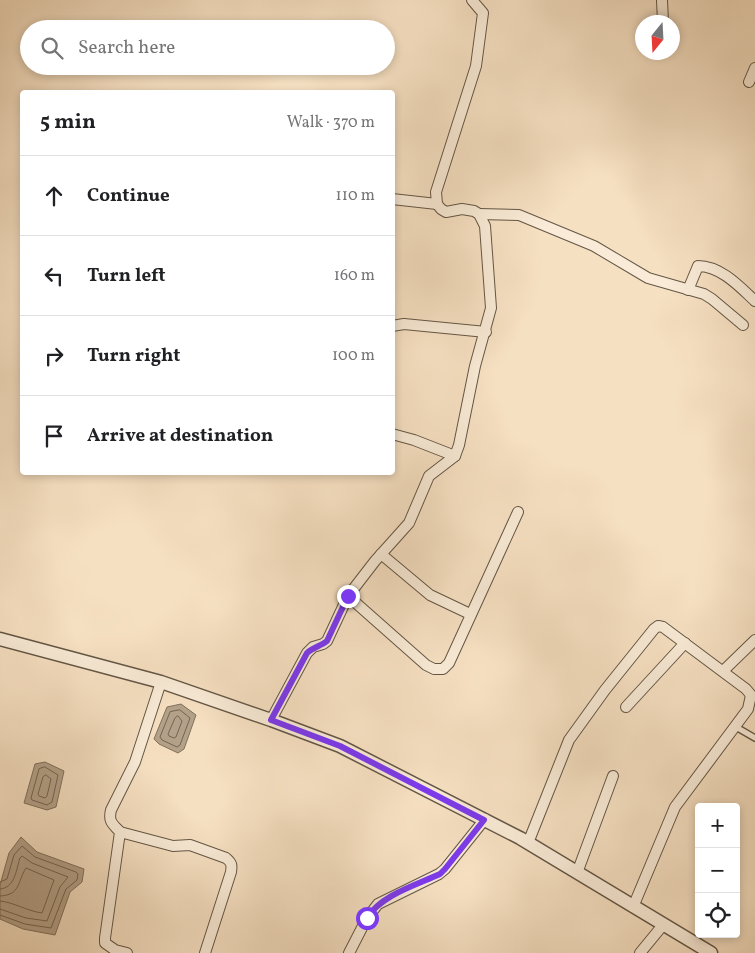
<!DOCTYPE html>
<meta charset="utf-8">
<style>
:root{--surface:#fff;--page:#f2f2f2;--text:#202124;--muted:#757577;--line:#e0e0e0}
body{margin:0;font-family:Vollkorn,serif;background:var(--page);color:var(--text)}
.controls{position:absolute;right:15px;bottom:15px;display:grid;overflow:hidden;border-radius:5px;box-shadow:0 2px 8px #0003}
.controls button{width:45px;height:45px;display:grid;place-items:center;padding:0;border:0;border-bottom:1px solid var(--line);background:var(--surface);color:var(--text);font:25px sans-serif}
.compass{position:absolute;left:635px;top:15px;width:45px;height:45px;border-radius:50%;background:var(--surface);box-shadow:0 2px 8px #0003;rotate:198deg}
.stop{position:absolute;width:15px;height:15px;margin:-11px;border:4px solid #7c3aed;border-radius:50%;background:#fff}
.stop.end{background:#7c3aed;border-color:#fff;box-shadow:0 1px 5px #0008}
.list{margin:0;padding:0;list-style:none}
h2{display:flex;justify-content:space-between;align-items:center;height:65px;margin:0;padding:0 20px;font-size:21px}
h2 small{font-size:16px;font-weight:400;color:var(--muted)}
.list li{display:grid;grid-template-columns:32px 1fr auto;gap:15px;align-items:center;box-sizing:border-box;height:80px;padding:0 20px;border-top:1px solid var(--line)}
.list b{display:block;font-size:19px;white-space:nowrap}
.list em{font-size:16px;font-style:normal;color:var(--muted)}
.icon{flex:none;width:28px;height:28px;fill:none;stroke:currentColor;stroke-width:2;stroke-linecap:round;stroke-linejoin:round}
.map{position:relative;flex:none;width:755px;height:953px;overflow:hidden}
.search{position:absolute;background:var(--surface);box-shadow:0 2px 8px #0003;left:20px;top:20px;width:375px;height:55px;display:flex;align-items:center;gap:12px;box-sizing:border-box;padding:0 18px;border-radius:28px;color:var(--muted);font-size:19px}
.panel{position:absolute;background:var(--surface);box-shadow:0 2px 8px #0003;left:20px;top:90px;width:375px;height:385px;border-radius:5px}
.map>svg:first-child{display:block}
.water{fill:#b4a189;stroke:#80715d}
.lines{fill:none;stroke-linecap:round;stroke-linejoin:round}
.shore{stroke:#746452;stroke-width:1}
.service-casing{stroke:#645645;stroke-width:8}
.minor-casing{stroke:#645645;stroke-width:12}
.tertiary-casing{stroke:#645645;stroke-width:15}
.service{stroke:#f9ebd7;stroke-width:5}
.minor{stroke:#f9ebd7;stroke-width:10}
.tertiary{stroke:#f9ebd7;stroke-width:12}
.route{stroke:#7c3aed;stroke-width:6}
</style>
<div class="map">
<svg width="755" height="953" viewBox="0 0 755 953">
<rect width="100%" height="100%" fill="#f6e0c2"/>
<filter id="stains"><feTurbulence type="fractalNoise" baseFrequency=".004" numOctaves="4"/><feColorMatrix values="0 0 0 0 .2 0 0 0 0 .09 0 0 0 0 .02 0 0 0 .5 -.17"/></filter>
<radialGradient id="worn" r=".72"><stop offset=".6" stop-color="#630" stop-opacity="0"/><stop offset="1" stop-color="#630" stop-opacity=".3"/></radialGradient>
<!-- water -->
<g class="water">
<path d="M181,704L196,715L184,749L178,753L159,744L154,739L167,707Z"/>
<path d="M45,762L64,771L56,807L47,810L24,803L35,764Z"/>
<path d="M21,837L37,852L84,869L82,882L70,892L55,935L23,929L0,919V885L9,853Z"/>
</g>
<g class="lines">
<!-- shore -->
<g class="shore">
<path d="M180,710L190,718L180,745L177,747L162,740L160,737L170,712Z"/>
<path d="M178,716L182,721L176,737L174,738L169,736L168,734L175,718Z"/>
<path d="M45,767L58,775L52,802L47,805L32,800L31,798L39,769Z"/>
<path d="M46,775L51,779L47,796L45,798L39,796L38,794L43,777Z"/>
<path d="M0,882L7,879L14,855L22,846L35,857L76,872L78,874L77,880L66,889L51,928L25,924L0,915"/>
<path d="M0,889C15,888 16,870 20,858L22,856L32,863L68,877L60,887L47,921L26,918L0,909"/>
<path d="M0,896C21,895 17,882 26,868L54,880L42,913C27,911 13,902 0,901"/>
</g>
<defs>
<path id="service" d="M736,727L755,738"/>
<g id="minor">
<path d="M662,0L663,22"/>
<path d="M749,82L755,68"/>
<path d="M392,199L437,204"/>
<path d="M479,214L519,215L594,246L648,278L704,294L712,299L743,325"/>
<path d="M688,290L698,266C721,266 740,287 755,301"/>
<path d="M392,326L404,324L486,332"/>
<path d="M392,434L414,440L455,456"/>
<path d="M381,554L430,595L470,614"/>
<path d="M348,596L426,665L434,669H443L449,663L518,512"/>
<path d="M723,671L755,640"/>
<path d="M626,707L685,643"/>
<path d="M271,720L307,653L313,647L323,644L327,641L348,596L375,561L409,523L429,476L455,456L459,445L475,366L491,308L485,226L479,214L474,211L462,209L446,212L441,209L437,204L436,192L476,66L483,13L472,0"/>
<path d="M120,832L173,846L190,845L226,858C232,863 232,865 231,872L205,953"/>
<path d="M528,843L569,740L605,690L654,629L658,626L663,627L746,689L751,695L748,709L675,807L633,907"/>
<path d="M577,873L613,776"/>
<path d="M127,953L115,950L105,943V938L120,832C113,824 108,822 111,810L135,762L161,682"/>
<path d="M349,953L367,918L378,904L439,874L445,869L485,819"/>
<path d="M640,953L663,925"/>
</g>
<path id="tertiary" d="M0,639L161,682L271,720L340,746L520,838L711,953"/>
</defs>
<!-- service casing -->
<use href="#service" class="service-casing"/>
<!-- minor casing -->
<use href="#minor" class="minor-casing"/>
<!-- tertiary casing -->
<use href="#tertiary" class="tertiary-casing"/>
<!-- service -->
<use href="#service" class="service"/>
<!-- minor -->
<use href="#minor" class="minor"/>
<!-- tertiary -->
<use href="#tertiary" class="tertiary"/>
</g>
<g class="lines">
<!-- route -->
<path class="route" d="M348,596L327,641C321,646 313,647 307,653L271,720L340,746L484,820L445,869L440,874C416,885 381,895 367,918"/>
</g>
<rect width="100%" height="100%" filter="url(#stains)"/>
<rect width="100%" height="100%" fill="url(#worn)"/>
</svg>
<div class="controls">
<button>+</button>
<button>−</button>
<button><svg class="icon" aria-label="locate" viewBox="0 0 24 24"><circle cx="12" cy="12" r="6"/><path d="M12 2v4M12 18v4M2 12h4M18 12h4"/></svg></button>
</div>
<svg class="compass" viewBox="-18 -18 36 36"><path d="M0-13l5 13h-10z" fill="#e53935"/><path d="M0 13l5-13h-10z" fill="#757577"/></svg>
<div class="stop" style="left:367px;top:918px"></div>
<div class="stop end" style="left:348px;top:596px"></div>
<div class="search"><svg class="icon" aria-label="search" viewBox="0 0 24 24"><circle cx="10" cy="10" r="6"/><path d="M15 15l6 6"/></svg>Search here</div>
<section class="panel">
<h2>5 min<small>Walk · 370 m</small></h2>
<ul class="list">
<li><svg class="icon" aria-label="ahead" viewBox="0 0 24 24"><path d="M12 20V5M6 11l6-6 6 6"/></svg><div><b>Continue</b></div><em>110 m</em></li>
<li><svg class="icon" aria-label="left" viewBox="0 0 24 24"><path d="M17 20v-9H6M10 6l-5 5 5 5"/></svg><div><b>Turn left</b></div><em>160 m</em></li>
<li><svg class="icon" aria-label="right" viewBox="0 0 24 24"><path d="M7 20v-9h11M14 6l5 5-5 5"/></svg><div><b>Turn right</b></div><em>100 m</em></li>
<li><svg class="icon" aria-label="arrive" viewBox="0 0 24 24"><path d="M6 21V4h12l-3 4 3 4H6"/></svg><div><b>Arrive at destination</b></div></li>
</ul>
</section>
</div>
